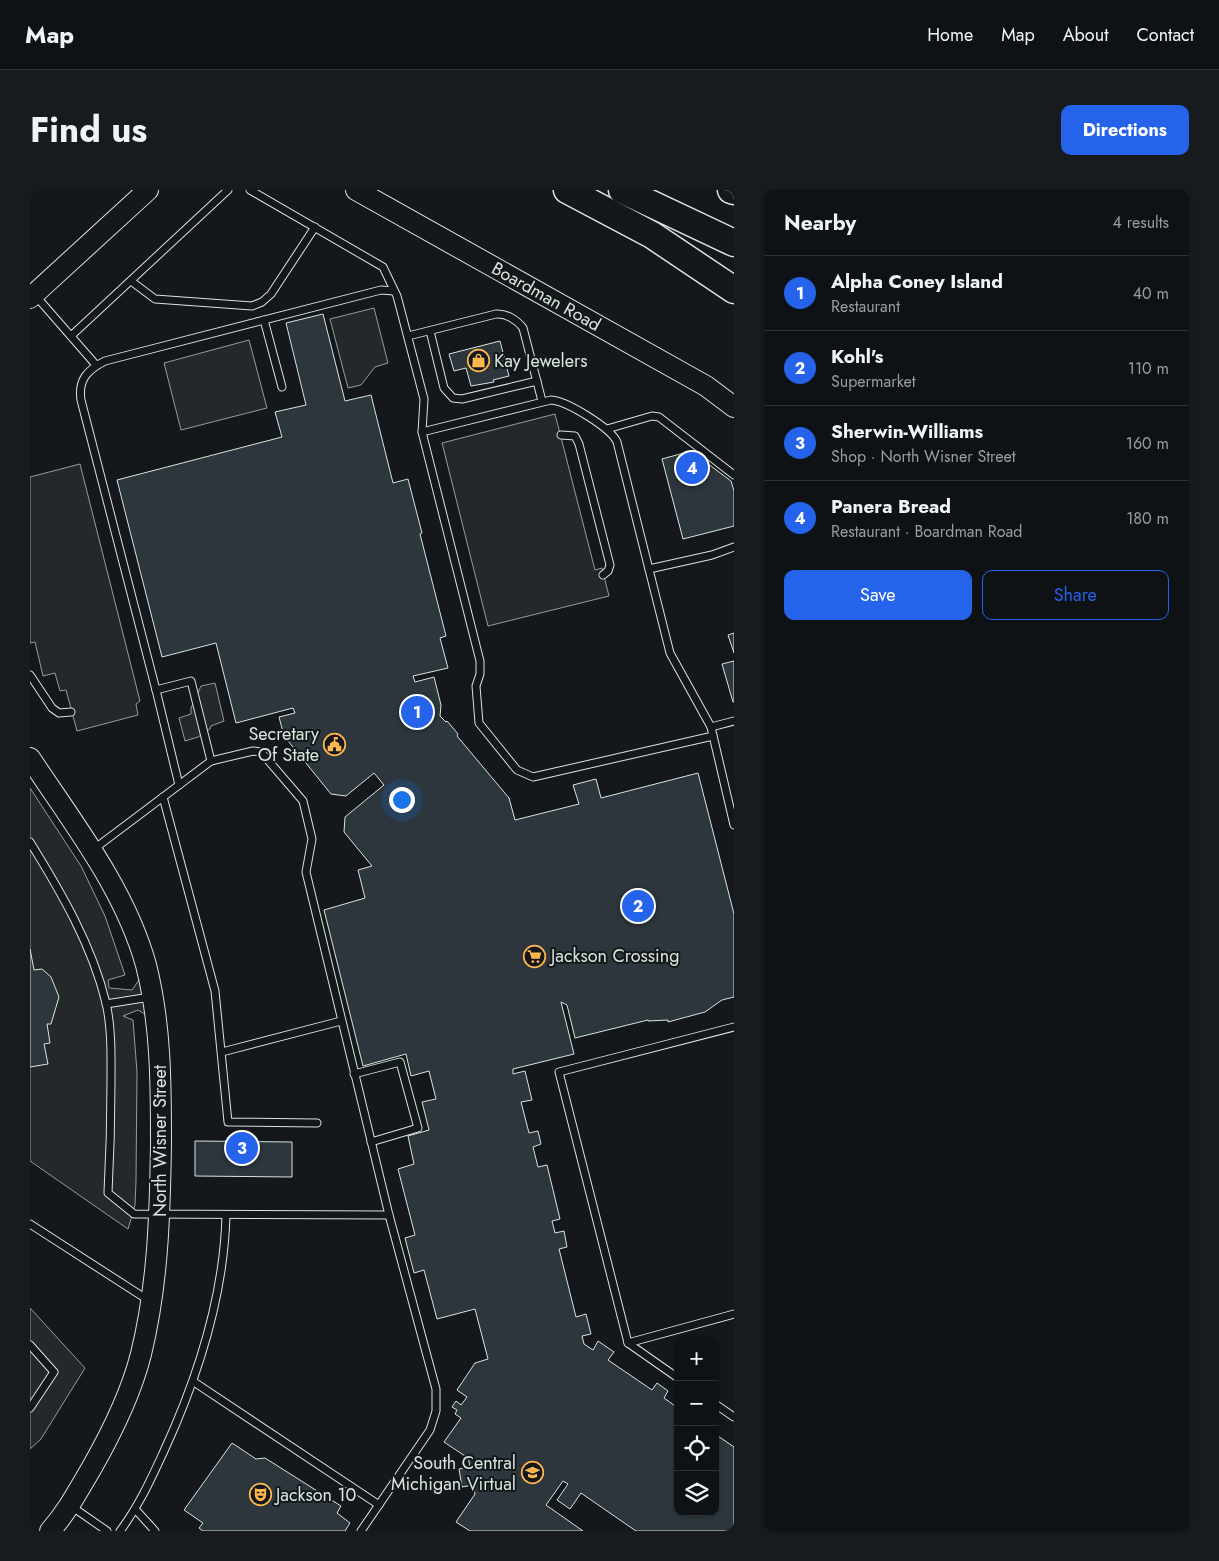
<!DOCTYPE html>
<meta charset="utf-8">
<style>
:root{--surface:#0f1215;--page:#181b1e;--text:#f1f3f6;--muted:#9b9ea0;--line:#2f3234;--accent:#2563eb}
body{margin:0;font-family:Jost,sans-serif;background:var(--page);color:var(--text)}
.controls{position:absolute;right:15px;bottom:15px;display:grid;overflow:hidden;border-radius:10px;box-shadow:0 1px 4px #0004}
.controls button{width:45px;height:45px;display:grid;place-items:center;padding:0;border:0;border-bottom:1px solid var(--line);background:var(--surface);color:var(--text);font:25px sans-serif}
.you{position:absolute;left:371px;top:609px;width:18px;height:18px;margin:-12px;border:4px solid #fff;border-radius:50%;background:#1a73e8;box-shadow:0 0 0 8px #1a73e833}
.badge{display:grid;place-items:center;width:32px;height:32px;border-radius:50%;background:var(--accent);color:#fff;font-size:16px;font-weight:700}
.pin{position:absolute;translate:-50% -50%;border:2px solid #fff;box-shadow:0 1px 5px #0006}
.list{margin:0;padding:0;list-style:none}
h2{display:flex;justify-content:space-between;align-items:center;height:65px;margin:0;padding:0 20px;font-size:21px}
h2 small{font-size:16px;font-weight:400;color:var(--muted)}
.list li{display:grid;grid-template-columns:32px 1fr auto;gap:15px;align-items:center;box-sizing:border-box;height:75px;padding:0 20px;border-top:1px solid var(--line)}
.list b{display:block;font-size:19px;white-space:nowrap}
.list p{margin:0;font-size:16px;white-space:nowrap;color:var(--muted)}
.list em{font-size:16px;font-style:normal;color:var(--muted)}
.actions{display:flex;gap:10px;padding:15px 20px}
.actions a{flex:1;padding:11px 0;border:1px solid var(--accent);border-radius:10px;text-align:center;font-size:18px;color:var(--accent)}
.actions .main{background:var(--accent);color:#fff}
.icon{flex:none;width:28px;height:28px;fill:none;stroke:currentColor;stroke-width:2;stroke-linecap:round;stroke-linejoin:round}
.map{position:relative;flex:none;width:704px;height:1341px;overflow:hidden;border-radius:10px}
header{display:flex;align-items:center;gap:30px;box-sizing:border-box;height:70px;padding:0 25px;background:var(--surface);border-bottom:1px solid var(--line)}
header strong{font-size:24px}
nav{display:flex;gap:28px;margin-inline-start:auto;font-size:18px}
.intro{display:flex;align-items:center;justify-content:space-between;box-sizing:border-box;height:120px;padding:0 30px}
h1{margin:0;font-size:35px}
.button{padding:12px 22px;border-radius:10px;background:var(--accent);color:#fff;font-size:18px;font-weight:700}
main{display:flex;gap:30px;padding:0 30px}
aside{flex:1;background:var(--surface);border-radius:10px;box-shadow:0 1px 4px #0004}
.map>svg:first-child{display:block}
.parking{fill:#24282b;stroke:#939e99}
.building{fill:#2c363c;stroke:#d8e6dc}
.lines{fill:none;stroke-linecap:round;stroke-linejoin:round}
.lane-casing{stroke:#d8e6dc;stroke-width:9}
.secondary-casing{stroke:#d8e6dc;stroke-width:22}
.highway-casing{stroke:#d8e6dc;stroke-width:29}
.lane{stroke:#14181c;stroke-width:7}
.secondary{stroke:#14181c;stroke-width:20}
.highway{stroke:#14181c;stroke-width:26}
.labels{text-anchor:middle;stroke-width:4;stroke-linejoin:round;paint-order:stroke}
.street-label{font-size:18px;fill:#d8e6dc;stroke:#14181c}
.poi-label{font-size:18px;fill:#d8e6dc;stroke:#14181c;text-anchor:start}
</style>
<header>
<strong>Map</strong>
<nav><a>Home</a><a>Map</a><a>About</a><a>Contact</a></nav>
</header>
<div class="intro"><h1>Find us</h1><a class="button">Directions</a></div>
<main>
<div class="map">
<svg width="704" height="1341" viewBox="0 0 704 1341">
<rect width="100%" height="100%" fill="#14181c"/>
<!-- parking -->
<g class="parking">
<path d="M344,118L358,173L345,177L331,195L318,198L300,129Z"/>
<path d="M219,150L237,218L151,240L134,173Z"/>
<path d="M525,224L565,380L572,378L579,406L458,436L412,253Z"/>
<path d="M50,274L110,511L106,514L108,525L47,541L36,500L30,501L25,483L13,486L5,452L0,453V287Z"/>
<path d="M185,493L194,531L181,536L180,539L168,547L155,551L149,528L161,524V518L171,496Z"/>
<path d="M0,598L51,676L75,726L95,785L78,790L79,798L102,800L109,790L118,826L108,820L93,826L103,830L107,882L106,991L105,1015L98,1039L0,971Z"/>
<path d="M0,1118L55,1178L11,1249L0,1259Z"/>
</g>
<!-- building -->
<g class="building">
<path d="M293,124L315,211L341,205L363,293L378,289L392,343L390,344L416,446L410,448L418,478L383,486L385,492L404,487L411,515L410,526L416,532L417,531L428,544L427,546L479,608L485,630L549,614L543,595L566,589L571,608L668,583L704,724V807L692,810L675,822L638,832V830L618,831V830L545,848L537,815L531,812L544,864L483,879V884L495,881L502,910L491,912L499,943L508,941L511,954L503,957L508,977L517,975L530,1029L522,1031L525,1043L534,1041L537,1057L529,1059L546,1127L556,1124L561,1144L552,1146L554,1154L563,1160L568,1151L584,1162L578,1170L622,1200L627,1193L638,1201L634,1208L648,1218V1322H685V1244L704,1257V1341H606L551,1303L540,1319L527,1310L538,1294L533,1291L516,1315L553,1341H440L426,1332L445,1304L443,1295L432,1297L429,1279L440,1276L438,1268L414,1252L431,1228L425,1224L427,1220L422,1217L426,1211L431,1215L437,1207L427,1200L445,1173L458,1169L445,1119L407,1129L394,1080L384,1083L375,1048L385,1045L368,979L384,974L378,946L399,940L392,912L406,909L399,881L381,886L376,864L333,876L294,720L335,708L328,680L342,676L314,642L315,627L354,595L344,583L316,606L301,604L254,546L249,527L265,523L263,518L206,533L186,453L132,467L87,290L252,247L245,222L276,215L256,133Z"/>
<path d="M470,151L479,186L463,190L464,192L441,196L436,178L424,181L419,164Z"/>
<path d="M661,261L701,291L704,301V336L653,349L632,269Z"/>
<path d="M704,443V463L698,445Z"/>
<path d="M704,471V512H703L692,474Z"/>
<path d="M0,759L4,780L12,779L21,787L29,807L21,834H17L20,853L14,854L18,874L0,877Z"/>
<path d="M165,951L262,952V987L165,986Z"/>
<path d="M202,1253L226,1269L235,1268L311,1316L307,1323L320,1333L315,1341H173L169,1338L173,1333L154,1320Z"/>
</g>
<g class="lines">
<defs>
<g id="lane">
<path d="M220,0L353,77L367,106L394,209L392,242L450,471V484L446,496L449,533L487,580L503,587L683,546"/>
<path d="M101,91L125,109L222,116L232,112L241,104L285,37"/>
<path d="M5,105L66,175"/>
<path d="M234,130L252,197"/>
<path d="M400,141L414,198L423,208L432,209L507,191"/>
<path d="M41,146L198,0"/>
<path d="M378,146L466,124C476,123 487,130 493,138L512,211"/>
<path d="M577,239L622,226L629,227L704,285"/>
<path d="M392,242L521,210C537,211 581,238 587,252L640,463L681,537L704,635"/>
<path d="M531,245L545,246L549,254L580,375L578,381L573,385"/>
<path d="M619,379L682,365L704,357"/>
<path d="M0,485L22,518L29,523L41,522"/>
<path d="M126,500L149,595"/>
<path d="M681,537L704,531"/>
<path d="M181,571L161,491L126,500L51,210C48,190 57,180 75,171L351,100L364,101"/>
<path d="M133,607L185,801L198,932L287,933"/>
<path d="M0,652C31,702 62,755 76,813C82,839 81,867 81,893C81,930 80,966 78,1003L104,1024L359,1025"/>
<path d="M64,659L181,571L223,561L231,562L273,611L282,649L276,682L359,1025L406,1199V1221L400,1240L331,1341"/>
<path d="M76,814L120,807"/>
<path d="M192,862L311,831"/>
<path d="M324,884L370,872L388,938L341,952"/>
<path d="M0,1034L118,1110"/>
<path d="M598,1153L704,1124"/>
<path d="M0,1155L24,1182L0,1218"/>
<path d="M648,1188L598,1153L529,882L704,837"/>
<path d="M164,1192L349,1315"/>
<path d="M685,1214L704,1227"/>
<path d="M41,1316L77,1341"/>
<path d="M106,1320L125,1341"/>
<path d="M90,1341C109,1316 121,1289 134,1261C168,1187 194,1106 196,1025"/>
</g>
<g id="secondary">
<path id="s1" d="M326,0L676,196L704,217"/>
<path d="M0,108L118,0"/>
<path d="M0,568C43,633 95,699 116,775C131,834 131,893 131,953C130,1024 128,1095 111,1164C101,1204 81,1244 61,1279C48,1301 37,1322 20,1341"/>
</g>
<g id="highway">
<path d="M537,0L622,45L704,100"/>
<path d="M592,0L704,53"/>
<path d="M701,0L704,1"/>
</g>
</defs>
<!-- lane casing -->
<use href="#lane" class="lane-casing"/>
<!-- secondary casing -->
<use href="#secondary" class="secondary-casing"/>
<!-- highway casing -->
<use href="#highway" class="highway-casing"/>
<!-- lane -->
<use href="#lane" class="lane"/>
<!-- secondary -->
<use href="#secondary" class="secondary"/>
<!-- highway -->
<use href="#highway" class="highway"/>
</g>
<!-- icons -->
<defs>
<symbol id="shop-ring" viewBox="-11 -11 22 22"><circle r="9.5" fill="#14181c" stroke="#ffb74d" stroke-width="1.5"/><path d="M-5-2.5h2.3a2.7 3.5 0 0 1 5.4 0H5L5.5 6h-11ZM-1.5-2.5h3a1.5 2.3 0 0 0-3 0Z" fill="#ffb74d"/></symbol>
<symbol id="civic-ring" viewBox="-11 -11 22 22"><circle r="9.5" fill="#14181c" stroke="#ffb74d" stroke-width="1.5"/><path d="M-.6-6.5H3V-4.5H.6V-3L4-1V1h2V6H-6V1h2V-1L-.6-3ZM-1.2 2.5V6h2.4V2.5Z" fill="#ffb74d"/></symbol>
<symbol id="supermarket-ring" viewBox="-11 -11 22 22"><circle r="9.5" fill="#14181c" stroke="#ffb74d" stroke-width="1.5"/><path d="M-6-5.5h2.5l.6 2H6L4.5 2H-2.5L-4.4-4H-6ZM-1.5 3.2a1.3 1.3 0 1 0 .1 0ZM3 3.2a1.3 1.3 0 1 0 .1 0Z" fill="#ffb74d"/></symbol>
<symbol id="school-ring" viewBox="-11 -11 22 22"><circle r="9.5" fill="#14181c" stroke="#ffb74d" stroke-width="1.5"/><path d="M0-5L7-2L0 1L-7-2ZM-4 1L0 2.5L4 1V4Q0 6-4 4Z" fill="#ffb74d"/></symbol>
<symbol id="theatre-ring" viewBox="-11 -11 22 22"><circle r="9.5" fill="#14181c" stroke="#ffb74d" stroke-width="1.5"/><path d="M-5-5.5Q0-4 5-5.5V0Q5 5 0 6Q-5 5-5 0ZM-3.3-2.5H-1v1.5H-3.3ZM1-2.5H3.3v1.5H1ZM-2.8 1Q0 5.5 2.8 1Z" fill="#ffb74d"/></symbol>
</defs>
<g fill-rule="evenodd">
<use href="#shop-ring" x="436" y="158" width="25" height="25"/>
<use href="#civic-ring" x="292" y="542" width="25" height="25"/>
<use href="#supermarket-ring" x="492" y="754" width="25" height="25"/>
<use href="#school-ring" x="490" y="1270" width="25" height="25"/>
<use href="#theatre-ring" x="218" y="1292" width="25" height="25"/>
</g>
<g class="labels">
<!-- street labels -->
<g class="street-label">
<text dy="6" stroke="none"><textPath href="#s1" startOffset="218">Boardman Road</textPath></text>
<text transform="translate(130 951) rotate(-90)" y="6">North Wisner Street</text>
</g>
<!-- poi labels -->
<g class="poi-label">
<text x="464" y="177">Kay Jewelers</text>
<text x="289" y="550" text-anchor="end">Secretary<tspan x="289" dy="21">Of State</tspan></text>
<text x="521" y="772">Jackson Crossing</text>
<text x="486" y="1279" text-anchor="end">South Central<tspan x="486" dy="21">Michigan Virtual</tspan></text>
<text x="246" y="1311">Jackson 10</text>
</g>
</g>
</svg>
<div class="controls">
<button>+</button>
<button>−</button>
<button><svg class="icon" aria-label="locate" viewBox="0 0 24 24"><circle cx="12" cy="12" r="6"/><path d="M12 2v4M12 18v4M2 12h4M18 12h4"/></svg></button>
<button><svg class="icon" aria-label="layers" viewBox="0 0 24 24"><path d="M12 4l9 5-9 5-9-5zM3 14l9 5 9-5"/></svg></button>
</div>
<div class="you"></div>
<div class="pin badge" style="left:387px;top:522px">1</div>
<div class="pin badge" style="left:608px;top:716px">2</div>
<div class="pin badge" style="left:212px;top:958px">3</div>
<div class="pin badge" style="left:662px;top:278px">4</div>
</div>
<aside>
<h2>Nearby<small>4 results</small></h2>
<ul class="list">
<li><span class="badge">1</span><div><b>Alpha Coney Island</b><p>Restaurant</p></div><em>40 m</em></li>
<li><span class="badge">2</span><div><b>Kohl's</b><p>Supermarket</p></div><em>110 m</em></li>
<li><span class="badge">3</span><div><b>Sherwin-Williams</b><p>Shop · North Wisner Street</p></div><em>160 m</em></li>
<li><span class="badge">4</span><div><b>Panera Bread</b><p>Restaurant · Boardman Road</p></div><em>180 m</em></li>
</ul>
<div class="actions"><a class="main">Save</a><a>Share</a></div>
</aside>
</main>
